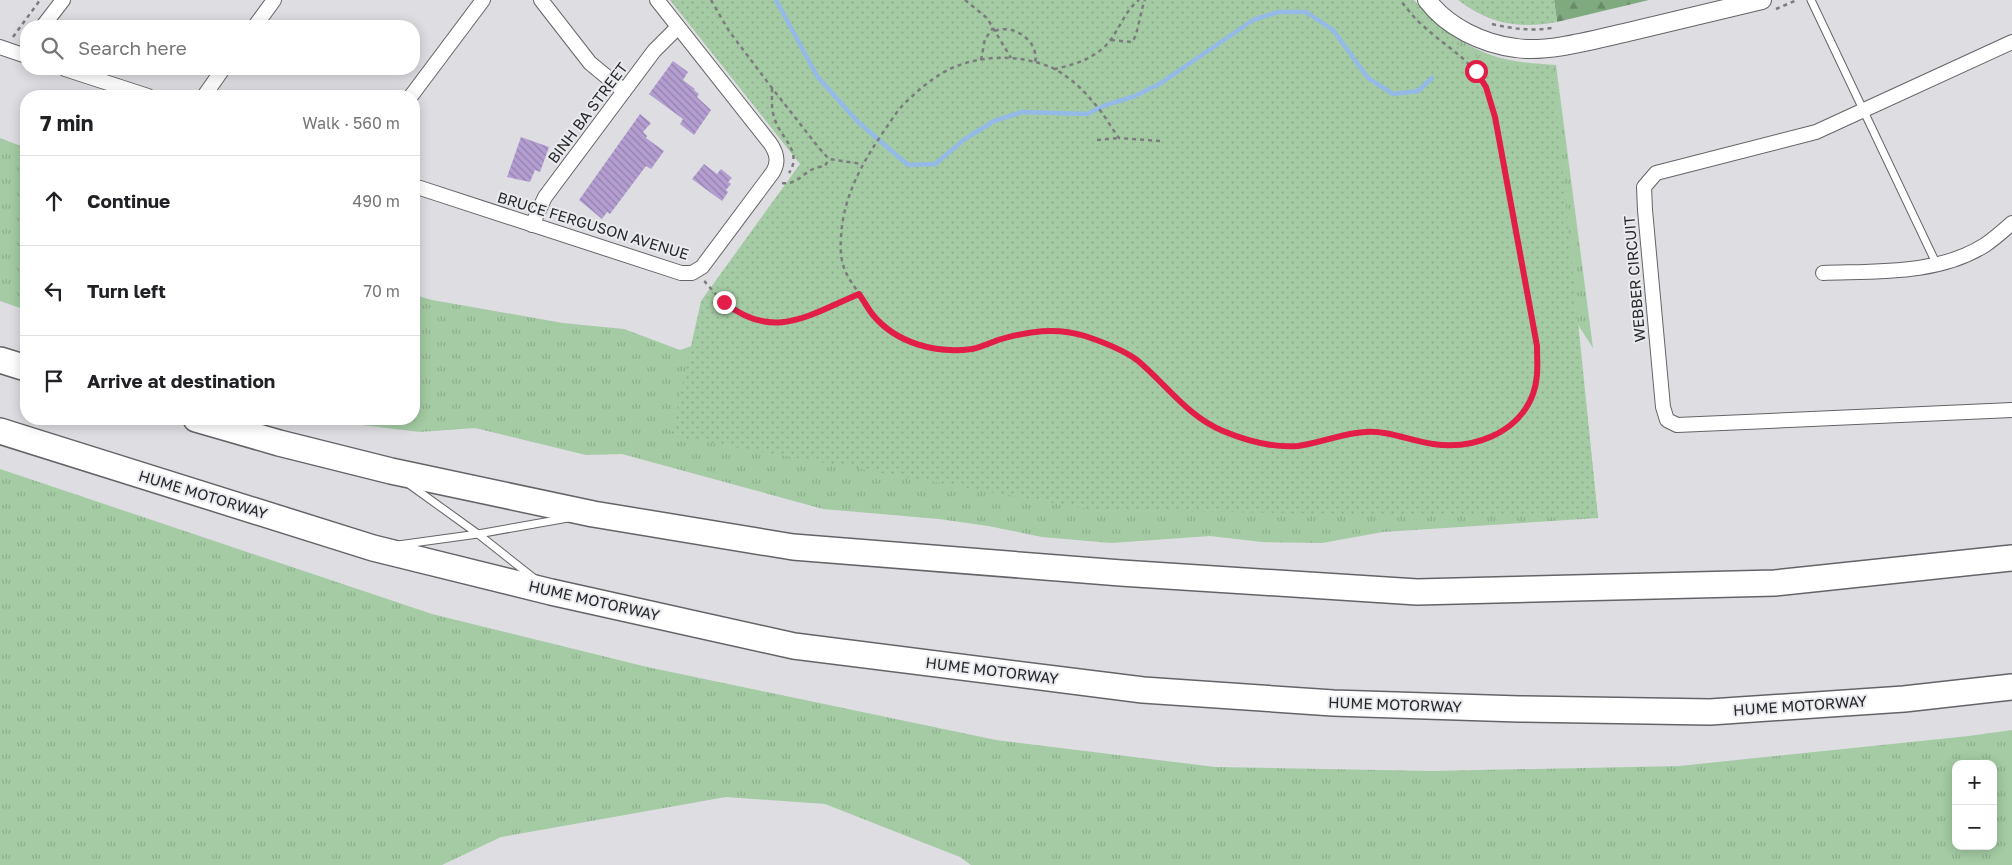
<!DOCTYPE html>
<meta charset="utf-8">
<style>
:root{--surface:#fff;--page:#f2f2f2;--text:#202124;--muted:#757577;--line:#e0e0e0}
body{margin:0;font-family:"Golos Text",sans-serif;background:var(--page);color:var(--text)}
.controls{position:absolute;right:15px;bottom:15px;display:grid;overflow:hidden;border-radius:10px;box-shadow:0 2px 12px #0003}
.controls button{width:45px;height:45px;display:grid;place-items:center;padding:0;border:0;border-bottom:1px solid var(--line);background:var(--surface);color:var(--text);font:25px sans-serif}
.stop{position:absolute;width:15px;height:15px;margin:-11px;border:4px solid #e11d48;border-radius:50%;background:#fff}
.stop.end{background:#e11d48;border-color:#fff;box-shadow:0 1px 5px #0008}
.list{margin:0;padding:0;list-style:none}
h2{display:flex;justify-content:space-between;align-items:center;height:65px;margin:0;padding:0 20px;font-size:21px}
h2 small{font-size:16px;font-weight:400;color:var(--muted)}
.list li{display:grid;grid-template-columns:32px 1fr auto;gap:15px;align-items:center;box-sizing:border-box;height:90px;padding:0 20px;border-top:1px solid var(--line)}
.list b{display:block;font-size:19px;white-space:nowrap}
.list em{font-size:16px;font-style:normal;color:var(--muted)}
.icon{flex:none;width:28px;height:28px;fill:none;stroke:currentColor;stroke-width:2;stroke-linecap:round;stroke-linejoin:round}
.map{position:relative;flex:none;width:2012px;height:865px;overflow:hidden}
.search{position:absolute;background:var(--surface);box-shadow:0 2px 12px #0003;left:20px;top:20px;width:400px;height:55px;display:flex;align-items:center;gap:12px;box-sizing:border-box;padding:0 18px;border-radius:20px;color:var(--muted);font-size:19px}
.panel{position:absolute;background:var(--surface);box-shadow:0 2px 12px #0003;left:20px;top:90px;width:400px;height:335px;border-radius:20px}
.map>svg:first-child{display:block}
.grass{fill:url(#grass-tufts);fill-rule:evenodd}
.forest{fill:url(#forest-firs)}
.park{fill:url(#park-dots)}
.lines{fill:none;stroke-linecap:round;stroke-linejoin:round}
.stream{stroke:#96bae7;stroke-width:4.5}
.building{fill:url(#building-back-hatch)}
.service-casing{stroke:#646468;stroke-width:9}
.minor-casing{stroke:#646468;stroke-width:16}
.tertiary-casing{stroke:#646468;stroke-width:20}
.motorway-casing{stroke:#646468;stroke-width:28}
.path{stroke:#7c7c7f;stroke-width:2.5;stroke-dasharray:4 4;stroke-linecap:butt}
.service{stroke:#fff;stroke-width:7}
.minor{stroke:#fff;stroke-width:14}
.tertiary{stroke:#fff;stroke-width:18}
.motorway{stroke:#fff;stroke-width:25}
.route{stroke:#e11d48;stroke-width:6}
.labels{text-anchor:middle;stroke-width:4;stroke-linejoin:round;paint-order:stroke}
.street-label{font-size:15px;fill:#28282a;stroke:#eaebef}
</style>
<div class="map">
<svg width="2012" height="865" viewBox="0 0 2012 865">
<defs>
<pattern id="grass-tufts" width="24" height="20" patternUnits="userSpaceOnUse" patternTransform="scale(1.25)"><rect width="24" height="20" fill="#a4cba4"/><path d="M3 7l-1-3M5 7V3M7 7l1-3M15 17l-1-3M17 17v-4M19 17l1-3" fill="none" stroke="#8dae8d"/></pattern>
<pattern id="forest-firs" width="22" height="20" patternUnits="userSpaceOnUse" patternTransform="scale(1.25)"><rect width="22" height="20" fill="#7faa80"/><path d="M5 1l3.5 6h-7zM16 11l3.5 6h-7z" fill="#688a69"/></pattern>
<pattern id="park-dots" width="8" height="8" patternUnits="userSpaceOnUse" patternTransform="scale(1.25)"><rect width="8" height="8" fill="#a4cba4"/><path d="M2 2h.1M6 6h.1" fill="none" stroke="#8dae8d" stroke-width="1.8" stroke-linecap="round"/></pattern>
<pattern id="building-back-hatch" width="6" height="6" patternUnits="userSpaceOnUse" patternTransform="scale(1.25)"><rect width="6" height="6" fill="#b49ed1"/><path d="M-1 5l2 2M0 0l6 6M5-1l2 2" fill="none" stroke="#9281aa"/></pattern>
</defs>
<rect width="100%" height="100%" fill="#dddde2"/>
<!-- grass -->
<g class="grass">
<path d="M1261,0L1587,414L1598,518L1383,532L1322,543L1262,542L1210,536L1111,543L1042,537L988,526L939,519L823,509L622,454L586,455L475,428L420,432L311,419H414V295L432,300L563,323L624,329L680,350L706,341Z"/>
<path d="M1407,0H1414C1440,28 1471,53 1510,60C1525,63 1541,64 1556,65L1593,348L1573,317L1541,214Z"/>
<path d="M0,138L26,148V310L0,301Z"/>
<path d="M0,469L432,614L647,667L996,740L1215,767L1432,771L1679,766L1969,736L2012,730V865H971L960,857L825,804L726,797L501,837L442,865H0ZM1956,764H1993V846H1956Z"/>
</g>
<!-- forest -->
<path class="forest" d="M1554,0H1649L1557,22Z"/>
<!-- park -->
<g class="park">
<path d="M670,0H1412L1431,22L1469,54L1516,66H1552L1598,518L1093,510L671,436L701,301L800,164Z"/>
<path d="M1458,0H1554L1557,22C1519,29 1489,24 1458,0Z"/>
</g>
<g class="lines">
<!-- stream -->
<path class="stream" d="M776,0L817,76L858,122L908,165L935,164L965,139L994,121L1022,112L1087,114L1106,105L1135,96L1161,83L1253,20L1278,12H1306L1333,30L1368,78L1393,94L1418,91L1432,78"/>
</g>
<!-- building -->
<g class="building">
<path d="M673,61L688,72L683,80L695,89L694,90L699,94L697,97L711,110L694,135L680,124L683,119L649,94Z"/>
<path d="M640,114L651,123L643,132L647,136L646,138L664,151L651,169L646,166L610,214L607,212L602,219L579,200Z"/>
<path d="M521,137L549,147L540,172L535,170L530,182L507,177Z"/>
<path d="M704,164L717,174L721,169L732,178L728,182L731,184L726,190L728,192L722,201L692,179Z"/>
</g>
<g class="lines">
<defs>
<g id="service">
<path d="M1811,0L1936,263"/>
<path d="M410,485L478,534L535,579"/>
<path d="M398,545L478,534L568,518"/>
</g>
<g id="minor">
<path d="M541,0L590,63L624,91"/>
<path d="M43,26L63,0"/>
<path d="M255,26L274,0"/>
<path d="M2012,42L1816,132L1656,173L1644,187L1645,210L1663,407L1667,420L1677,425L2012,410"/>
<path d="M0,47L26,56"/>
<path d="M65,69L148,96"/>
<path d="M204,96L223,69"/>
<path d="M411,96L483,0"/>
<path d="M414,186L681,273H692L702,267L773,172C779,162 777,153 770,143L657,0"/>
<path d="M532,225L545,197L654,51L678,27"/>
<path d="M1823,273C1876,271 1938,275 1985,245C1994,239 2003,231 2012,223"/>
</g>
<path id="tertiary" d="M1427,0C1447,27 1483,44 1516,48C1547,53 1593,40 1624,33C1670,22 1716,11 1762,0"/>
<g id="motorway">
<path d="M0,360L26,368"/>
<path d="M196,419L279,443L391,471L593,514L793,547L1121,573L1417,592L1775,583L2012,558"/>
<path d="M0,431L373,548L551,592L794,646L1143,690L1333,703L1519,709L1710,712L1904,699L2012,687"/>
</g>
</defs>
<!-- service casing -->
<use href="#service" class="service-casing"/>
<!-- minor casing -->
<use href="#minor" class="minor-casing"/>
<!-- tertiary casing -->
<use href="#tertiary" class="tertiary-casing"/>
<!-- motorway casing -->
<use href="#motorway" class="motorway-casing"/>
<!-- path -->
<g class="path">
<path d="M711,0L729,31L772,88L819,148L829,159L862,164"/>
<path d="M965,0L987,18L1011,58"/>
<path d="M1776,9L1797,0"/>
<path d="M1492,24C1513,29 1531,31 1552,28L1553,31"/>
<path d="M995,31C1014,23 1040,42 1035,63"/>
<path d="M13,37L40,0"/>
<path d="M1111,40L1132,42C1138,35 1140,12 1145,0"/>
<path d="M981,60L985,39L993,28"/>
<path d="M1054,69C1075,65 1099,57 1112,38C1121,25 1126,10 1139,0"/>
<path d="M772,88C772,99 771,110 775,120C781,138 803,152 789,173"/>
<path d="M1097,140L1119,138"/>
<path d="M1160,141L1119,138C1110,126 1103,112 1093,102C1082,88 1065,73 1048,66C1016,54 978,55 948,70C932,78 920,89 907,101C898,109 891,121 884,131C862,163 843,197 841,237C839,269 847,275 864,301C887,337 931,358 974,348C983,346 991,343 999,340C1029,330 1056,327 1087,337C1103,342 1119,349 1133,358C1151,369 1164,388 1179,402C1192,414 1206,424 1222,431C1247,441 1277,449 1303,444C1324,441 1345,433 1366,432C1390,431 1412,442 1435,444C1475,448 1522,433 1534,391C1538,376 1537,361 1537,346L1492,101C1474,58 1452,53 1421,24C1413,17 1407,8 1400,0"/>
<path d="M782,183C796,185 801,175 813,169C816,167 821,167 825,166L829,159"/>
<path d="M706,281L705,282C715,293 725,306 739,314C779,337 822,310 859,294"/>
</g>
<!-- service -->
<use href="#service" class="service"/>
<!-- minor -->
<use href="#minor" class="minor"/>
<!-- tertiary -->
<use href="#tertiary" class="tertiary"/>
<!-- motorway -->
<use href="#motorway" class="motorway"/>
</g>
<g class="lines">
<!-- route -->
<path class="route" d="M724,302C773,342 809,315 859,294C864,301 868,309 873,315C896,343 936,354 972,349C981,347 990,343 998,340C1028,331 1056,327 1085,336C1103,342 1122,349 1137,360C1166,384 1187,416 1223,431C1247,441 1273,448 1298,446C1321,443 1343,433 1365,432C1388,430 1410,441 1433,444C1472,450 1518,434 1533,394C1539,378 1537,362 1537,346L1495,117L1486,87L1476,71"/>
</g>
<g class="labels">
<!-- street labels -->
<g class="street-label">
<text transform="translate(588 113) rotate(-53)" y="5">BINH BA STREET</text>
<text transform="translate(593 226) rotate(17)" y="5">BRUCE FERGUSON AVENUE</text>
<text transform="translate(1635 279) rotate(-95)" y="5">WEBBER CIRCUIT</text>
<text transform="translate(203 495) rotate(17)" y="5">HUME MOTORWAY</text>
<text transform="translate(594 601) rotate(13)" y="5">HUME MOTORWAY</text>
<text transform="translate(992 671) rotate(7)" y="5">HUME MOTORWAY</text>
<text transform="translate(1395 705) rotate(2)" y="5">HUME MOTORWAY</text>
<text transform="translate(1800 706) rotate(-4)" y="5">HUME MOTORWAY</text>
</g>
</g>
</svg>
<div class="controls">
<button>+</button>
<button>−</button>
</div>
<div class="stop" style="left:1476px;top:71px"></div>
<div class="stop end" style="left:724px;top:302px"></div>
<div class="search"><svg class="icon" aria-label="search" viewBox="0 0 24 24"><circle cx="10" cy="10" r="6"/><path d="M15 15l6 6"/></svg>Search here</div>
<section class="panel">
<h2>7 min<small>Walk · 560 m</small></h2>
<ul class="list">
<li><svg class="icon" aria-label="ahead" viewBox="0 0 24 24"><path d="M12 20V5M6 11l6-6 6 6"/></svg><div><b>Continue</b></div><em>490 m</em></li>
<li><svg class="icon" aria-label="left" viewBox="0 0 24 24"><path d="M17 20v-9H6M10 6l-5 5 5 5"/></svg><div><b>Turn left</b></div><em>70 m</em></li>
<li><svg class="icon" aria-label="arrive" viewBox="0 0 24 24"><path d="M6 21V4h12l-3 4 3 4H6"/></svg><div><b>Arrive at destination</b></div></li>
</ul>
</section>
</div>
